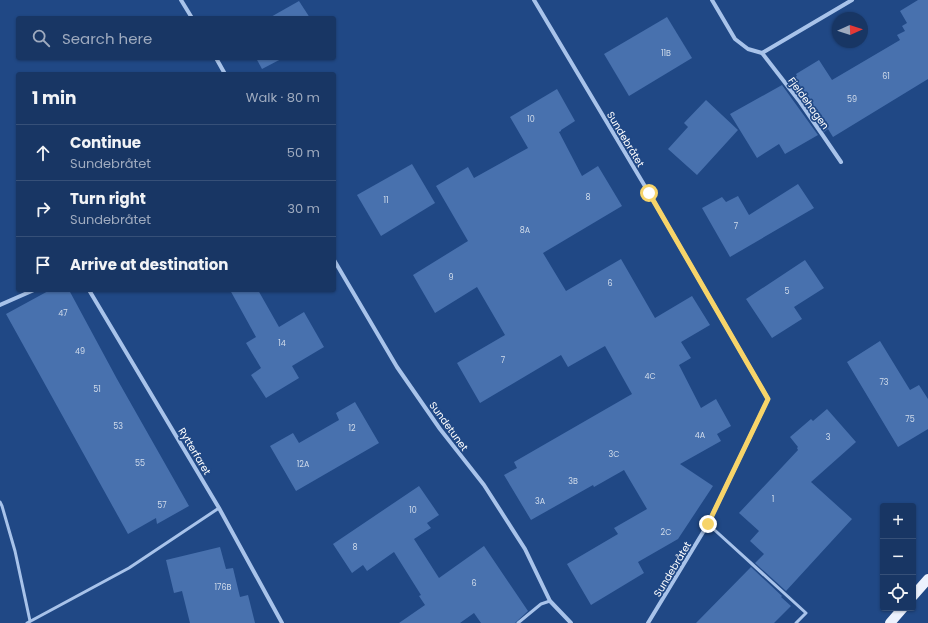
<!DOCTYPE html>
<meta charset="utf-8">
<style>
:root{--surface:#183664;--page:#213e6a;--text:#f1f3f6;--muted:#9fabbf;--line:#365078}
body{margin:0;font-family:Poppins,sans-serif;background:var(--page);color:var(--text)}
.controls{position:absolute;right:12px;bottom:12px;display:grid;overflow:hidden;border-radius:4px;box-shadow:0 1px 3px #0004}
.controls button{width:36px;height:36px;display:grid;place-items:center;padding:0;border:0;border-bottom:1px solid var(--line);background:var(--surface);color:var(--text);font:20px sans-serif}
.compass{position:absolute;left:832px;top:12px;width:36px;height:36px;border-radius:50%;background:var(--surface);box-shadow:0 1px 3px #0004;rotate:87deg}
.stop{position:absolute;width:12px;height:12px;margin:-9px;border:3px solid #f7d469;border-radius:50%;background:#fff}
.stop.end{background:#f7d469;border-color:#fff;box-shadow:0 1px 4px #0008}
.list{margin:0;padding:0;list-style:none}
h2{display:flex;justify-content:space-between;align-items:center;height:52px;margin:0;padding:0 16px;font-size:17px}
h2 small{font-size:13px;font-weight:400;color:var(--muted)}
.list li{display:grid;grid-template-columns:26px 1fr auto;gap:12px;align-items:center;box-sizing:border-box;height:56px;padding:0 16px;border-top:1px solid var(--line)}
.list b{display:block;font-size:15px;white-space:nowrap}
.list p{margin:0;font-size:13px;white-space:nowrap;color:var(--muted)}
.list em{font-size:13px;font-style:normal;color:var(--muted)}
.icon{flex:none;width:22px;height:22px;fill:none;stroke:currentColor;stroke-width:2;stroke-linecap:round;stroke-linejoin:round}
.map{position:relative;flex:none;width:928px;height:623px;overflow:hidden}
.search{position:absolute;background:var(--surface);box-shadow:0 1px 3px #0004;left:16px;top:16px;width:320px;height:44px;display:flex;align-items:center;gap:10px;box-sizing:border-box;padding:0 14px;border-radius:4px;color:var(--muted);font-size:15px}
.panel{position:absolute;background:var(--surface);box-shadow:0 1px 3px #0004;left:16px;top:72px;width:320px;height:220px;border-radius:4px}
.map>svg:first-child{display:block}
.building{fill:#4871ae}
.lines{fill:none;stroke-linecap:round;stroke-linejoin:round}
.lane{stroke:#a8c3ea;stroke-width:3}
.street{stroke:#a8c3ea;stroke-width:4}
.primary{stroke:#ecf2fe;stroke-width:10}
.route{stroke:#f7d469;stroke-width:5}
.labels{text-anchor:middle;stroke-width:3.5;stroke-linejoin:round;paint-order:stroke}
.number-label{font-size:8px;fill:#d1dceb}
.street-label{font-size:10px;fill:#fff;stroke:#204885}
</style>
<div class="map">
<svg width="928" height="623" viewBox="0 0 928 623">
<rect width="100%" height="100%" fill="#204885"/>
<!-- building -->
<g class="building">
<path d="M918,0H928V79L833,137L828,129L824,132L788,81L797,76L796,74L819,60L832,80L900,40L897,35L905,31L902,26L907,23L900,11Z"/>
<path d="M299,1L310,18H269Z"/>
<path d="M667,17L692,58L629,96L604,54Z"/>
<path d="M256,58H283L262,69Z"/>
<path d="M782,85L818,135L785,154L779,144L757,158L730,114Z"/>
<path d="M557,89L575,121L561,130V131L559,132L582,176L598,166L622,206L543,253L566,291L621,259L655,318L692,296L710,325L681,342L691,358L679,365L701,408L716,399L731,426L717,434L721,441L680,464L713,486L678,539L638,562L644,573L591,605L567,564L618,534L614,528L647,509L624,470L594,487L593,485L531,520L504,475L517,468L514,462L632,394L605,346L568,367L561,355L480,403L457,363L505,335L477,287L435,313L413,275L468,241L436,186L468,167L474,178L528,148L510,117Z"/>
<path d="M706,100L738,130L697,175L668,149L688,127L684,123Z"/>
<path d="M412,164L435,203L381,236L357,195Z"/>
<path d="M798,184L814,208L730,257L702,208L722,197L726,202L738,196L749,215Z"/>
<path d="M805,260L824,288L794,307L802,319L772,338L746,299Z"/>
<path d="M50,290H69L117,379L189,506L157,524L156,518L128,534L6,314Z"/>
<path d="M230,290H258L279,327L304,312L324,347L292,366L299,378L266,398L251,375L261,368L246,343L256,337Z"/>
<path d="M880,341L910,390L919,385L928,399V429L898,447L847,362Z"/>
<path d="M355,402L379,443L296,491L270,446L293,433L299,443L339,420L336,413Z"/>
<path d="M827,409L856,442L811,482L852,519L786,591L755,563L764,554L750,541L759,531L739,513L798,450L797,448L798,447L790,437L811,419L813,421Z"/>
<path d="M419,486L439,515L427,523L431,528L414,539L439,578L484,546L528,611L515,623H481L474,613L460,623H399L425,605L419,596L421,595L394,552L367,571L363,565L352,573L333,544Z"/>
<path d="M220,547L226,569L233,568L240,597L248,595L255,623H190L182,591L174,593L166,560Z"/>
<path d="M751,567L782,596L781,597L791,606L774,623H696Z"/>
</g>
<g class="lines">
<!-- lane -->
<g class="lane">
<path d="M0,502L2,506L15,551L30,621"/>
<path d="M708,524L806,613L796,623"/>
<path d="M27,623L129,568L219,508"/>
<path d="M518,623L541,604L550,601"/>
</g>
<!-- street -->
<g class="street">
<path d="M181,0L192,18"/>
<path d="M534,0L649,193L768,399L708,524L648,623"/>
<path d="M712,0L735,39L748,49L762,53L800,102L841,162"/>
<path d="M762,53L852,0"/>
<path d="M216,58L225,74"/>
<path d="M334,260L397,367L440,429L484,485L525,549L550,601L571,623"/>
<path d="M89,290L219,508L282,623"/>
<path d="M0,305L34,290"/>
</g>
<!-- primary -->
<g class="primary">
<path d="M913,596L928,579"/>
<path d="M890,623L903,608"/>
</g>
</g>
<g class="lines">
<!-- route -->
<path class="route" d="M649,193L768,399L708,524"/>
</g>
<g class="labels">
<!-- number labels -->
<g class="number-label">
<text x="666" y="56">11B</text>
<text x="886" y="79">61</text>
<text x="852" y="102">59</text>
<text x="531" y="122">10</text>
<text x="588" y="200">8</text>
<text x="386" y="203">11</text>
<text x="736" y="229">7</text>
<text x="525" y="233">8A</text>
<text x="451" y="280">9</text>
<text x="610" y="286">6</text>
<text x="787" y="294">5</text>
<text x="63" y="316">47</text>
<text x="282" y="346">14</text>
<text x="80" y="354">49</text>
<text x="503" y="363">7</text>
<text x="650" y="379">4C</text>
<text x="884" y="385">73</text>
<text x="97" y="392">51</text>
<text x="910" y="422">75</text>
<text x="118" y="429">53</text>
<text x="352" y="431">12</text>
<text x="700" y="438">4A</text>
<text x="828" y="440">3</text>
<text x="614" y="457">3C</text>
<text x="140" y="466">55</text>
<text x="303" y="467">12A</text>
<text x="573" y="484">3B</text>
<text x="773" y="502">1</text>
<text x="540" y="504">3A</text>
<text x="162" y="508">57</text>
<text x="413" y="513">10</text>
<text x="666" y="535">2C</text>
<text x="355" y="550">8</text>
<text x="474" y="586">6</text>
<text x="223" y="590">176B</text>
</g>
<!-- street labels -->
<g class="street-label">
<text transform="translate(809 103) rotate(54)" y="4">Fjeldehagen</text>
<text transform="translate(626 139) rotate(59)" y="4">Sundebråtet</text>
<text transform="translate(449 426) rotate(54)" y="4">Sundetunet</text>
<text transform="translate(195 451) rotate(59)" y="4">Rytterfaret</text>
<text transform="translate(672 569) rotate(-59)" y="4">Sundebråtet</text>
</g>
</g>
</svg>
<div class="controls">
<button>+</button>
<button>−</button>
<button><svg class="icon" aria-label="locate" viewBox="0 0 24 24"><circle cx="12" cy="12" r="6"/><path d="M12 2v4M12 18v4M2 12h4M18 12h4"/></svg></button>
</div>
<svg class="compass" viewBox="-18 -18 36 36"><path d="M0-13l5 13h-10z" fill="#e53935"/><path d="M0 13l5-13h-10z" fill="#9fabbf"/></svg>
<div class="stop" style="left:649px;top:193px"></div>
<div class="stop end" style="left:708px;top:524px"></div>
<div class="search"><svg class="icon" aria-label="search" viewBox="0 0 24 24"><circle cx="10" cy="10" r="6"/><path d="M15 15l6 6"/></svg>Search here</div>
<section class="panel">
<h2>1 min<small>Walk · 80 m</small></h2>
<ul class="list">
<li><svg class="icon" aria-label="ahead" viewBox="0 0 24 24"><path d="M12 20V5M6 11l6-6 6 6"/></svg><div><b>Continue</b><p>Sundebråtet</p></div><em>50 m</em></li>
<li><svg class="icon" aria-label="right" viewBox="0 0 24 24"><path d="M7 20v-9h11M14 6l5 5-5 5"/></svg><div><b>Turn right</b><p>Sundebråtet</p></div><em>30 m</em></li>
<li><svg class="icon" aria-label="arrive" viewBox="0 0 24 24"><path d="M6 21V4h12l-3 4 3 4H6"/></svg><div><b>Arrive at destination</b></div></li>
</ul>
</section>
</div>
